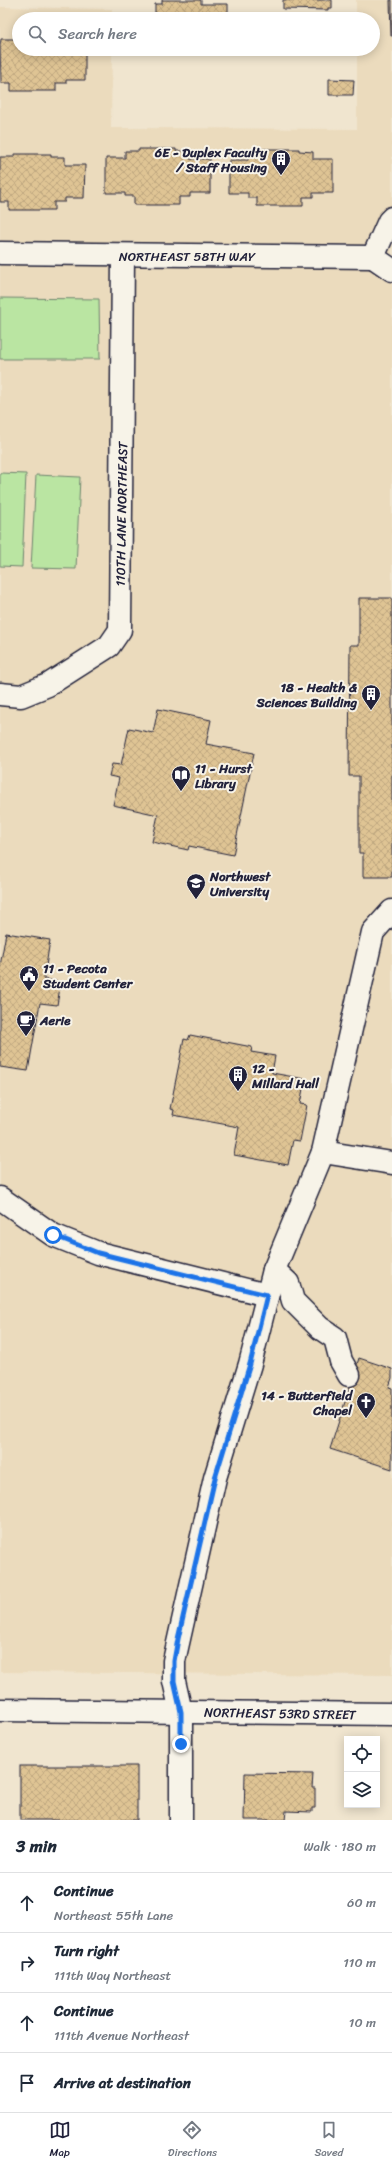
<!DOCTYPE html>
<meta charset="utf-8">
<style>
:root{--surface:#fff;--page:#f6f6f7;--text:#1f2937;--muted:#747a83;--line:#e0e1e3;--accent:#22223b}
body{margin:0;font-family:Sriracha,sans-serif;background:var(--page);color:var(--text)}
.controls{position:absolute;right:12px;bottom:12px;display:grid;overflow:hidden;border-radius:0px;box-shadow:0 2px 10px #0003}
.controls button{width:36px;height:36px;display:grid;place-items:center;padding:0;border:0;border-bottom:1px solid var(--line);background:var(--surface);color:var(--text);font:20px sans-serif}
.stop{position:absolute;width:12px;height:12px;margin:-9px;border:3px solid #1a73e8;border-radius:50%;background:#fff}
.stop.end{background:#1a73e8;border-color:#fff;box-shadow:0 1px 4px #0008}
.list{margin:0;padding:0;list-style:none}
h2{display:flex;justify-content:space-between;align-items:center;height:52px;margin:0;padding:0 16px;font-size:17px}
h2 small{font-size:13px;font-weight:400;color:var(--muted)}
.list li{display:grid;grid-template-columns:26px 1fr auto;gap:12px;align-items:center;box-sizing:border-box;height:60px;padding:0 16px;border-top:1px solid var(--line)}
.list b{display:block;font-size:15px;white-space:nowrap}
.list p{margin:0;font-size:13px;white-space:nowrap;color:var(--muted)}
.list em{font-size:13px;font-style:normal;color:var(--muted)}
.icon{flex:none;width:22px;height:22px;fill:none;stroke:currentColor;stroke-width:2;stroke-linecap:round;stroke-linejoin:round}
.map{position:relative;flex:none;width:392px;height:1820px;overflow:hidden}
.search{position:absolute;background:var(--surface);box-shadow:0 2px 10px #0003;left:12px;right:12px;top:12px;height:44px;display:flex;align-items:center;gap:10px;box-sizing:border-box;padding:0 14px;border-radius:22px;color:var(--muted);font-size:15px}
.sheet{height:292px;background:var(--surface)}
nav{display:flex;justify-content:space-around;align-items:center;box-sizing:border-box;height:56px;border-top:1px solid var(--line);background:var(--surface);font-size:11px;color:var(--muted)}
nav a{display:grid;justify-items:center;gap:2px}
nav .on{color:var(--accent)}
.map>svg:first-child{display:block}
.built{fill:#ebdbbd}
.garden{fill:#bae5a2;stroke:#6e846e}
.building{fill:url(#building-cross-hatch);stroke:#22223b}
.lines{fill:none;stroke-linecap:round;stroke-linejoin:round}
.minor-casing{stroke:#22223b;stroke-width:25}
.minor{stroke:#f7f3e8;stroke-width:22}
.route{stroke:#1a73e8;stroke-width:5}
.labels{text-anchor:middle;stroke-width:4;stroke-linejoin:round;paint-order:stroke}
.poi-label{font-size:13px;font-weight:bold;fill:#22223b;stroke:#f7f3e8;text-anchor:start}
.street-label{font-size:13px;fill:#22223b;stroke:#f7f3e8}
</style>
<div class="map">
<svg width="392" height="1820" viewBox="0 0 392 1820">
<defs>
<pattern id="building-cross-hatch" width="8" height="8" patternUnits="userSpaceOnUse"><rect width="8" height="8" fill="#dfc494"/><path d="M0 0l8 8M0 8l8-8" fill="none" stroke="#bfa880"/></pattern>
</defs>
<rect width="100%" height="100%" fill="#f0e5cf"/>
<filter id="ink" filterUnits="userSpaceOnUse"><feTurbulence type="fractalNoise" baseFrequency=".025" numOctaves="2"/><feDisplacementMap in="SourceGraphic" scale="8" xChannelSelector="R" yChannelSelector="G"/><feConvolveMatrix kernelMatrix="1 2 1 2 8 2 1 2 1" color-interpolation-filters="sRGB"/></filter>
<g filter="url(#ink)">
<!-- built -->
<path class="built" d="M356,0H392V1675L0,1672V7L112,9V19H19V49H112L111,128L357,129V49H373V19H356Z"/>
<!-- garden -->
<g class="garden">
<path d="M0,298L99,299L100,359H0Z"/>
<path d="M0,473L26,474L22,567L0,566Z"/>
<path d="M36,475L80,477L76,569L31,568Z"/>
</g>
<!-- building -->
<g class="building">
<path d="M162,0H201V4H228V19H155V4H162Z"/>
<path d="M283,0H332V8H328V10L283,9Z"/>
<path d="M390,0H392V36H391Z"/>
<path d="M15,36H19V49H85V80H66V83H56V91H11V83H1L0,45L1,39H15Z"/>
<path d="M329,79L354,80L353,95H329Z"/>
<path d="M139,149H176V151H190V159H210V193H190V197H179V205H134V196H125V193H106V158H125V151H139Z"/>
<path d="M262,149H299V151L313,152V159H333V193H313V197H303V206H257V198H248V193H229V160H248V153H262Z"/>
<path d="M14,154H51V157H65V165H85L84,198H65V202H54V210H9V202H0V157H14Z"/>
<path d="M359,598H392V877H363V853H359V776H349L350,645H359Z"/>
<path d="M158,709L211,720L206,744L254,753L233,855L189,846L188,850L152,842L158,815L113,805L119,778L109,776L112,764L121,765L129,728L153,733Z"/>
<path d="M6,933L50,940L44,979L61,982L57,1005L40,1003L28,1071L0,1067V966Z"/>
<path d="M190,1035L252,1047L251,1052L275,1056L272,1073L305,1079L300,1104L307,1105L300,1141L293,1140L288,1165L234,1155L239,1127L173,1115L174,1110L170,1109L184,1039L188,1040Z"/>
<path d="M359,1358L392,1369V1378L389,1387L392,1388V1469L330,1449Z"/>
<rect x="20" y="1766" width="117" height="54"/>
<path d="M245,1773L313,1774L312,1788H315V1808H312V1812L286,1811L285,1820H244Z"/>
</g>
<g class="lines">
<defs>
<g id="minor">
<path d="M392,218L389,221L373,257L392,270"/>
<path d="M0,253L373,257"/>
<path d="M0,694L21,696L48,685L109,646L120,630L123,256"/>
<path d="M323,1152L392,1163"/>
<path d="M0,1198L53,1235L98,1253L267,1295"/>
<path d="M349,1375L341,1361L335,1338L320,1328L293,1301L288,1283L274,1270L323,1152L373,932L392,911"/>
<path d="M0,1710L392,1714"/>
<path d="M181,1820V1712L174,1681V1661L215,1478L250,1364L274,1270"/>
</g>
</defs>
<!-- minor casing -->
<use href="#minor" class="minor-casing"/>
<!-- minor -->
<use href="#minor" class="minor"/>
</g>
</g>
<g class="lines" filter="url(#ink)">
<!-- route -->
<path class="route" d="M53,1235L98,1253L267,1295L250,1364L215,1478L178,1639L174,1661V1681L181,1712V1744"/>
</g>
<!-- icons -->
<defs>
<symbol id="building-pin" viewBox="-11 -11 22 30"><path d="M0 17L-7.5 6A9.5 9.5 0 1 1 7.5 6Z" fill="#22223b" stroke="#f7f3e8"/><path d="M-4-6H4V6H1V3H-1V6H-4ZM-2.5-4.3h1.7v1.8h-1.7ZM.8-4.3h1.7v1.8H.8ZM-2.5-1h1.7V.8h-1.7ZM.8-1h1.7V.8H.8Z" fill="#fff"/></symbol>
<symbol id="library-pin" viewBox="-11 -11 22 30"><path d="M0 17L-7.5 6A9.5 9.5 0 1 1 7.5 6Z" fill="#22223b" stroke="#f7f3e8"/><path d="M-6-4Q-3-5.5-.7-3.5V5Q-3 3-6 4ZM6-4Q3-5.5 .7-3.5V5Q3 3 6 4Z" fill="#fff"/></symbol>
<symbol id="university-pin" viewBox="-11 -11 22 30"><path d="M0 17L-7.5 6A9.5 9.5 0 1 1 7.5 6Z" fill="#22223b" stroke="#f7f3e8"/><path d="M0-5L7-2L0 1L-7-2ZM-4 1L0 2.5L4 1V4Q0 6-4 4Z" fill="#fff"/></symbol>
<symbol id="civic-pin" viewBox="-11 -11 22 30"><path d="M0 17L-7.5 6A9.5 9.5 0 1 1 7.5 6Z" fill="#22223b" stroke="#f7f3e8"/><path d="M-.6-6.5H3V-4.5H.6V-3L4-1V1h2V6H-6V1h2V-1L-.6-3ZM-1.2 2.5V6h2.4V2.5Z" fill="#fff"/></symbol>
<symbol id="cafe-pin" viewBox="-11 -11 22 30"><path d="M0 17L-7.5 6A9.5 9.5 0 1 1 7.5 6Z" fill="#22223b" stroke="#f7f3e8"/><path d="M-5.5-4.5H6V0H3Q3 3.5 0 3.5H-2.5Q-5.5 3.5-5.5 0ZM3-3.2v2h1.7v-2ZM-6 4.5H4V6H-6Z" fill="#fff"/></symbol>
<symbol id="church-pin" viewBox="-11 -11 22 30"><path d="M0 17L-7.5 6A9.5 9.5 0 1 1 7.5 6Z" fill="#22223b" stroke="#f7f3e8"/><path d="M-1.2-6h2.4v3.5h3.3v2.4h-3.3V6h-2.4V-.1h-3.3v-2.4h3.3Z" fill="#fff"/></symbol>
</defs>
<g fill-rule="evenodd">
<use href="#building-pin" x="270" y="148" width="22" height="30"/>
<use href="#building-pin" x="360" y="683" width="22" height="30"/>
<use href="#library-pin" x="170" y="764" width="22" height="30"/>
<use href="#university-pin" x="185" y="872" width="22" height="30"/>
<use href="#civic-pin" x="18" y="964" width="22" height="30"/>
<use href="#cafe-pin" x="15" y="1009" width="22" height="30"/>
<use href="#building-pin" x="227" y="1064" width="22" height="30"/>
<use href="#church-pin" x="355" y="1391" width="22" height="30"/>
</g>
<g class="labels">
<!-- poi labels -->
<g class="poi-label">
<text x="267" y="157" text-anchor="end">6E - Duplex Faculty<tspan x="267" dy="15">/ Staff Housing</tspan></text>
<text x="357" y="692" text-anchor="end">18 - Health &amp;<tspan x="357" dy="15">Sciences Building</tspan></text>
<text x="195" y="773">11 - Hurst<tspan x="195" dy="15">Library</tspan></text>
<text x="210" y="881">Northwest<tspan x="210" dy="15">University</tspan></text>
<text x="43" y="973">11 - Pecota<tspan x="43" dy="15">Student Center</tspan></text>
<text x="40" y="1025">Aerie</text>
<text x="252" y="1073">12 -<tspan x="252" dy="15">Millard Hall</tspan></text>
<text x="352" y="1400" text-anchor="end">14 - Butterfield<tspan x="352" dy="15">Chapel</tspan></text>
</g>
<!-- street labels -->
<g class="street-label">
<text x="187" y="261">NORTHEAST 58TH WAY</text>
<text transform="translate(121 514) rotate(-89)" y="5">110TH LANE NORTHEAST</text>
<text transform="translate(280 1713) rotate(1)" y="5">NORTHEAST 53RD STREET</text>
</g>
</g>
</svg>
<div class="controls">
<button><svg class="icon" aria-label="locate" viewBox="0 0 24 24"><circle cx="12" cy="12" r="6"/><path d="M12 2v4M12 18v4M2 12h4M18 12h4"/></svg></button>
<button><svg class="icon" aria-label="layers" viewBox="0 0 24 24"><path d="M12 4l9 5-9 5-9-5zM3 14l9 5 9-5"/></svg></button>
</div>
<div class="stop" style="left:53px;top:1235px"></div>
<div class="stop end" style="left:181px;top:1744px"></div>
<div class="search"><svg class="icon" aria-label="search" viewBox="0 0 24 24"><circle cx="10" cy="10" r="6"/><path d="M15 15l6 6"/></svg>Search here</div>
</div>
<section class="sheet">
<h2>3 min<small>Walk · 180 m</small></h2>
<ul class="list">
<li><svg class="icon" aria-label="ahead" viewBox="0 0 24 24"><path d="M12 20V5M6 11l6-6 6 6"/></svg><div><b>Continue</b><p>Northeast 55th Lane</p></div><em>60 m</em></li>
<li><svg class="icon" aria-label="right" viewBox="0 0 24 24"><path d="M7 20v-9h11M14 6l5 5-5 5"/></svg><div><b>Turn right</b><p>111th Way Northeast</p></div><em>110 m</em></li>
<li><svg class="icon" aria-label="ahead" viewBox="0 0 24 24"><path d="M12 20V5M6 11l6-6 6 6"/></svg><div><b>Continue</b><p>111th Avenue Northeast</p></div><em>10 m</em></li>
<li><svg class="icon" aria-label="arrive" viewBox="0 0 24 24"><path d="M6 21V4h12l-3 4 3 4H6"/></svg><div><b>Arrive at destination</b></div></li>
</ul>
</section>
<nav>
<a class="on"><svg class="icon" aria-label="map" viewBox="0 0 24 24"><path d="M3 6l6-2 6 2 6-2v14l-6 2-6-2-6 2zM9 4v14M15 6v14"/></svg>Map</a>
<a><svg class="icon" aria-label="directions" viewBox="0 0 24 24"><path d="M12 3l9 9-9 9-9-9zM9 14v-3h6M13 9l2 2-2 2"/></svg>Directions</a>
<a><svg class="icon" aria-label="saved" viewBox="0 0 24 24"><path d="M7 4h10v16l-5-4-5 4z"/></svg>Saved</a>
</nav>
